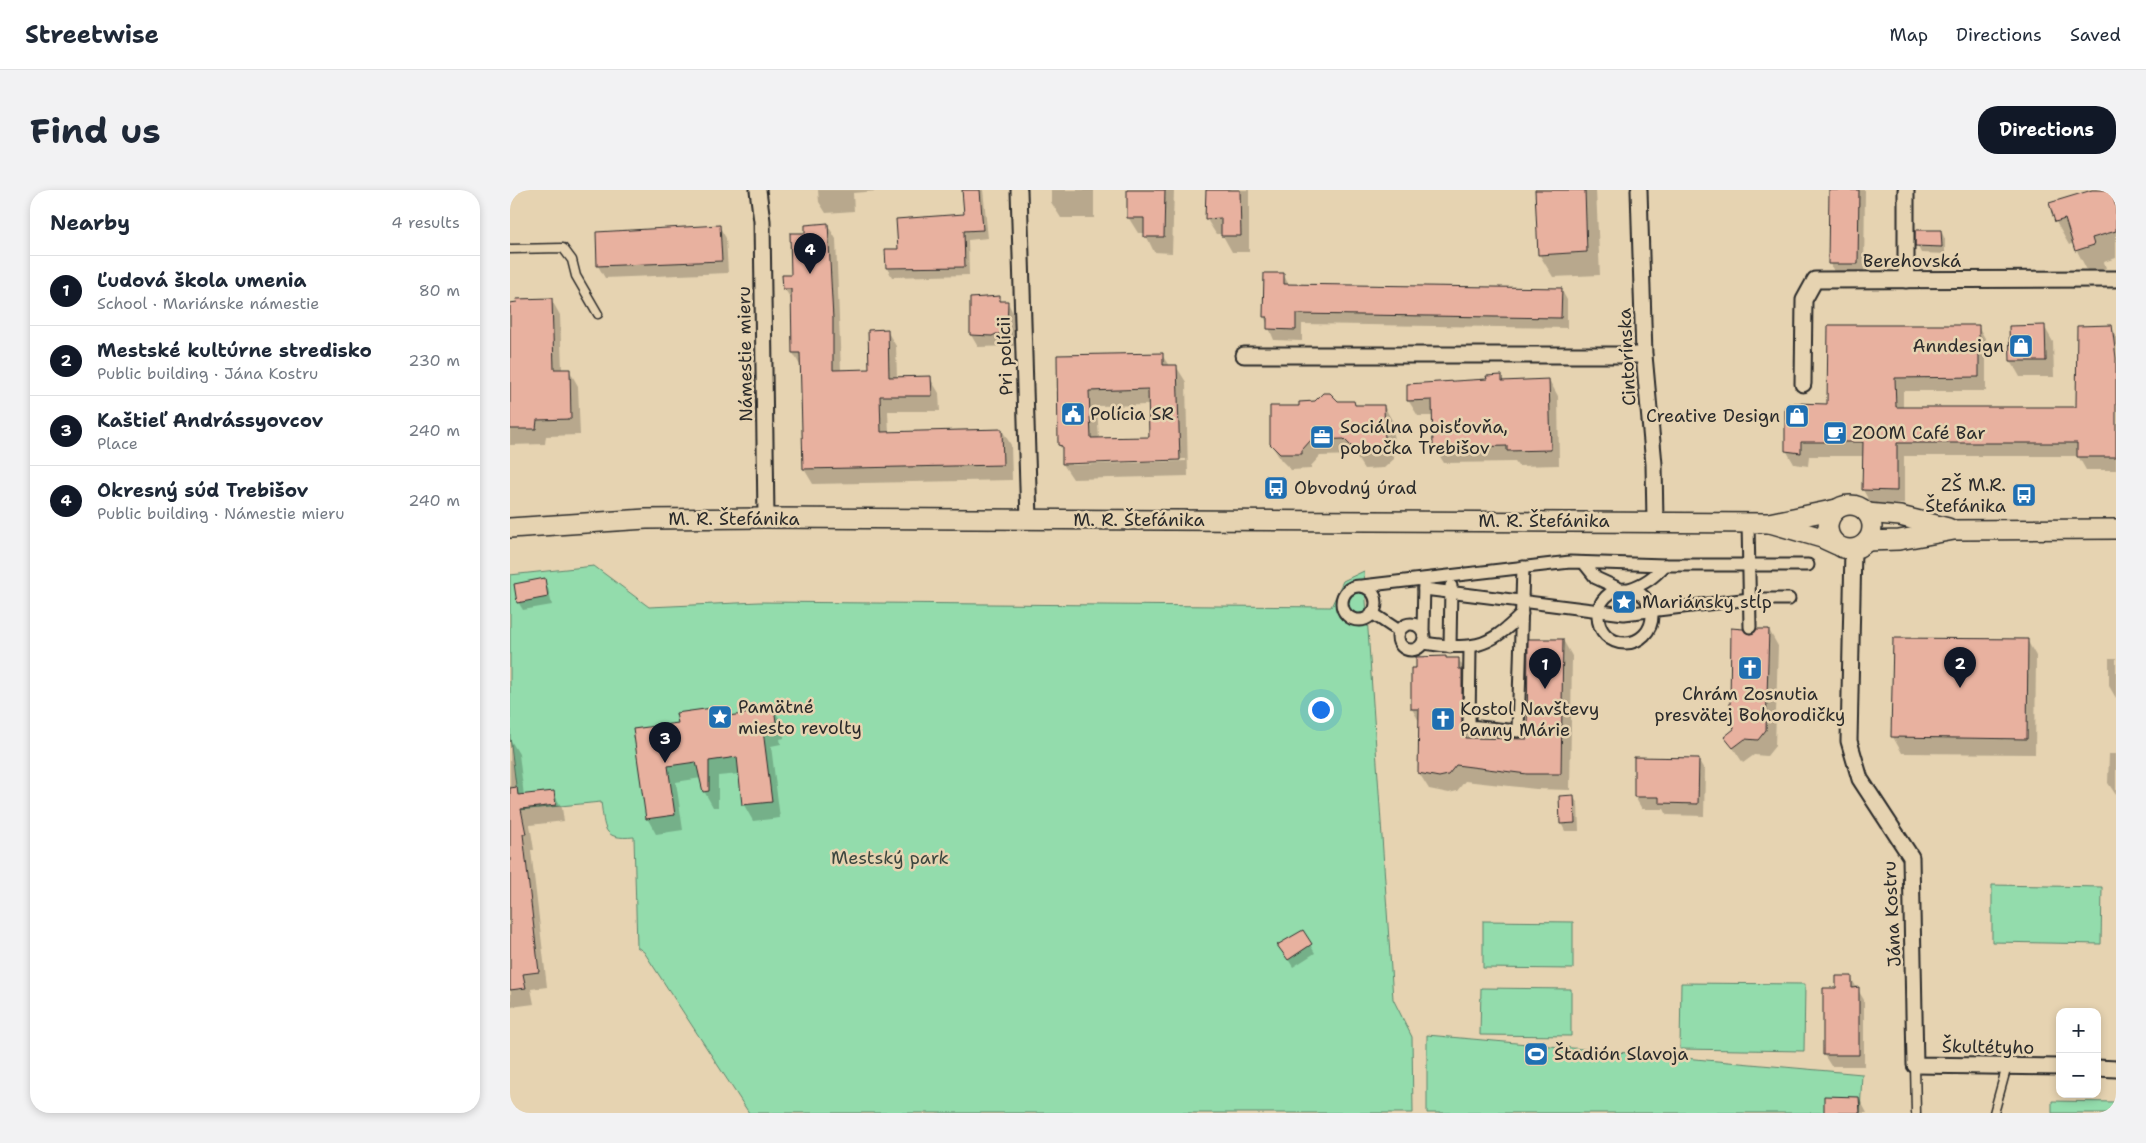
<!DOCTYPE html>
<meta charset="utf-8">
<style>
:root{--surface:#fff;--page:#f2f2f3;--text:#1f2937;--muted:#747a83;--line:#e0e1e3;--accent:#111827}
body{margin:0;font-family:"Shantell Sans",sans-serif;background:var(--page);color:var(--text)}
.controls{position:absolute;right:15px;bottom:15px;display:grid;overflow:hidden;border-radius:10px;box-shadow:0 2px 8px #0003}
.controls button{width:45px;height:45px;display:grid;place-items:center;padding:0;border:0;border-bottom:1px solid var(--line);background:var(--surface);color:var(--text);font:25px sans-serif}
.you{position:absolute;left:810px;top:519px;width:18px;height:18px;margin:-12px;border:4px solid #fff;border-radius:50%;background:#1a73e8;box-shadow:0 0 0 8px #1a73e833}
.badge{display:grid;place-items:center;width:32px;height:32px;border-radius:50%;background:var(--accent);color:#fff;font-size:16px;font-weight:700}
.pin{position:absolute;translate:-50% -41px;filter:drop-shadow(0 1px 2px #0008)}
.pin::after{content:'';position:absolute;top:26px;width:18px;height:15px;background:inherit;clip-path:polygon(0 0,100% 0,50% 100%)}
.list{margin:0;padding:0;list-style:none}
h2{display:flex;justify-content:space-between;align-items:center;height:65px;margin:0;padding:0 20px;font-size:21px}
h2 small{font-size:16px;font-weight:400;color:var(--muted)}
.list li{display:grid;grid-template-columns:32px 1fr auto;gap:15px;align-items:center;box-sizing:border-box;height:70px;padding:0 20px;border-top:1px solid var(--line)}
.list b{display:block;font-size:19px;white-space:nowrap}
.list p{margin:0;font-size:16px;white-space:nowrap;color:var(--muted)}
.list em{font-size:16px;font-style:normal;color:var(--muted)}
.map{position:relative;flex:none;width:1606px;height:923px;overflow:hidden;border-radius:20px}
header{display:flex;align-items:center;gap:30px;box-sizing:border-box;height:70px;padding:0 25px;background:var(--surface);border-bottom:1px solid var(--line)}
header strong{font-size:24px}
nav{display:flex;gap:28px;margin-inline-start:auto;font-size:18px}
.intro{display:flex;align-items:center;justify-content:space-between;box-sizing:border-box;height:120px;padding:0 30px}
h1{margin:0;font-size:35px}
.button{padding:12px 22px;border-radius:20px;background:var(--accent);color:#fff;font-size:18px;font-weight:700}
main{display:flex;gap:30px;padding:0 30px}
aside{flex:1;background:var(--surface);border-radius:20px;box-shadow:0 2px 8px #0003}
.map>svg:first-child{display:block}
.green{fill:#93dcac;stroke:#5f846c}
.shadow{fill:#0003;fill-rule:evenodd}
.building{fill:#e8b19f;stroke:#2b2b2b;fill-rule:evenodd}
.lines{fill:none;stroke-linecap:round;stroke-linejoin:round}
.service-casing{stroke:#2b2b2b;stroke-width:11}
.pedestrian-casing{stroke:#2b2b2b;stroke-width:15}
.minor-casing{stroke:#2b2b2b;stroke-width:19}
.tertiary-casing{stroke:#2b2b2b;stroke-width:22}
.service{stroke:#e6d3b1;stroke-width:8}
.pedestrian{stroke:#e6d3b1;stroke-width:11}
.minor{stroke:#e6d3b1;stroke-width:15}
.tertiary{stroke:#e6d3b1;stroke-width:19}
.labels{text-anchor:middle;stroke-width:5;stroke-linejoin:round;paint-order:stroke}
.street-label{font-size:18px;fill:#2b2b2b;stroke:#e6d3b1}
.poi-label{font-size:18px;fill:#2b2b2b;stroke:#e6d3b1;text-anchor:start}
.park-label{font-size:18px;fill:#3b463e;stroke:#e6d3b1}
</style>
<header>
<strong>Streetwise</strong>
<nav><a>Map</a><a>Directions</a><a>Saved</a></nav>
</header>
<div class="intro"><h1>Find us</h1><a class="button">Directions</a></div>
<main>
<aside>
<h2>Nearby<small>4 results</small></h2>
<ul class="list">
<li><span class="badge">1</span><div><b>Ľudová škola umenia</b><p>School · Mariánske námestie</p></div><em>80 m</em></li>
<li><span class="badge">2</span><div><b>Mestské kultúrne stredisko</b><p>Public building · Jána Kostru</p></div><em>230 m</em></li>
<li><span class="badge">3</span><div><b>Kaštieľ Andrássyovcov</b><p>Place</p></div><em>240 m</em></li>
<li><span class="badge">4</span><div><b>Okresný súd Trebišov</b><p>Public building · Námestie mieru</p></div><em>240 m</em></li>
</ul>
</aside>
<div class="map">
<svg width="1606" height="923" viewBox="0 0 1606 923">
<rect width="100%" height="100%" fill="#e6d3b1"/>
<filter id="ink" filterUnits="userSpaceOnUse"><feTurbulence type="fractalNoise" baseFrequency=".02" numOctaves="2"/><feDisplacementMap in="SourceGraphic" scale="10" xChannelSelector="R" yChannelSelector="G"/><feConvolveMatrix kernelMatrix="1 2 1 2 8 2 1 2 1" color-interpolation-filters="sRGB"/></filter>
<g filter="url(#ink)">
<!-- green -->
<g class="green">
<path d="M84,376L139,417L249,412L821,417L833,391L854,381L883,809L902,847L903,923H239L134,762L127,757L124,647C92,650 95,639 91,612L9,620L0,547V385Z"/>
<path d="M1482,695L1592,697L1591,754L1482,752Z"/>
<path d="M973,731L1063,732V779L973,778Z"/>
<path d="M1171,793L1295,794L1294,861L1170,859Z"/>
<path d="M971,798L1061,799V846L970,845Z"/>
<path d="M917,845L1352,884L1350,923H917Z"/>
<path d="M1542,911L1606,912V923H1542Z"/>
</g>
<!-- shadow -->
<g class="shadow">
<path d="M308,0H377L343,3L344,21L316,23L309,12Z"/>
<path d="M453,0H473L478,48L458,50L459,85L382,87L377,78L389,60L455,25Z"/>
<path d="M541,0H584V28H551L541,12Z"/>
<path d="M618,0H664L662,63L644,62L635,43H628L618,27Z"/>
<path d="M697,0H739V62H722L712,44H706L696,28Z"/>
<path d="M1027,0H1086L1090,85L1043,87L1029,64Z"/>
<path d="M1320,0H1355L1354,85H1326L1320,74Z"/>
<path d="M1581,0H1602L1606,7V68L1594,72L1596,78L1579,84L1563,53L1559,55L1546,32Z"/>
<path d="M317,34L326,49L331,181H360L377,141L386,156L387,188H420L429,203L430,221H378L379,243L492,240L501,255L502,290L303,294L294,279L291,177L283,163V112L274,98L282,86L297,44Z"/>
<path d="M209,36L216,48L218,83L95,88L88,76Z"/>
<path d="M1431,41L1435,49V64L1411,63L1407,55Z"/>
<path d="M773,84L779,95L1051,99L1057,110V138L792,134V151L764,150L754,126Z"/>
<path d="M489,108L492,113H498L504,125V156L468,157L461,145Z"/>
<path d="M41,109L50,125L52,180H59L68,196L70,245L36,246L35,254L0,255V114Z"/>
<path d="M1468,136L1476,150V201H1393V218H1568L1601,137L1606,145V280H1576L1568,266H1394V314H1361L1353,300L1354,266H1299L1298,276L1284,274L1276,260L1318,215Z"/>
<path d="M1534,136L1543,152L1544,187H1510L1501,171Z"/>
<path d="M652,165L659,176H666L676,192L678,286L563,289L553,274L554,263L549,255L548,167ZM639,215L640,248L589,249L587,216ZM676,269V271L561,275V272Z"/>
<path d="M991,187L994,192L1039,190L1048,206L1049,275L1008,276L1005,272L934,273L924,257V226H908L898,210Z"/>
<path d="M828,212H844L846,216H874L883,232L884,269L874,278L854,279L845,265L810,266L801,276V279L781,280L771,270L761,254L791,217Z"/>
<path d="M34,390L38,398L42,415L13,420L8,412Z"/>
<path d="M1259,440L1268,456L1265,556L1257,566L1244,565L1233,573L1216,547L1225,540L1240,446Z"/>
<path d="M1053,450L1062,466L1060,600L1026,599L955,591L947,601L939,603L919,599L909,583L910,533L902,519L936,469L949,470L958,485L961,496L960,549L1018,550Z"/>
<path d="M1517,450L1526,466L1525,564L1392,563L1383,547Z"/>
<path d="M1599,468H1606V508L1599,496Z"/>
<path d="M202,519L207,529L249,523L264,519L273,535L274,548L270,549L271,554L261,556L270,628L243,631L234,615L230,584L208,586V617H203L194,601L191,588L166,592L173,640L146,644L137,628L169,534Z"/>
<path d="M0,549L9,564L14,606L43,602L52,618L54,631L20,635L24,660H21L37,797L21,799L24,814L1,817Z"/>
<path d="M1599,564H1606V605L1598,593Z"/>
<path d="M1188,569L1195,581L1194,626L1157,625L1154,619H1132L1125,607Z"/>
<path d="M1063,606L1068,614L1069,641H1055L1051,633Z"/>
<path d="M792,741L805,763L783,777L774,763Z"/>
<path d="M1341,788L1354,810V876H1321L1314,865Z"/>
<path d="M1349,908L1357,923H1315Z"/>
</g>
<!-- building -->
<g class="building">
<path d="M452,0H470L473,40L454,41L455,77L376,78L375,59H388L386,29L454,24Z"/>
<path d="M617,0H655L654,47H634V28H617Z"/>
<path d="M696,0H730L731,46H711V28L695,29Z"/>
<path d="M1025,0H1075L1077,62L1028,65Z"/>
<path d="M1319,0H1349L1348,74H1318Z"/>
<path d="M1582,0H1601L1606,17V41L1582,48L1584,55L1565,61L1555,29L1545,32L1539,13Z"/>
<path d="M318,33L323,129V180L359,179L358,140L378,139L379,187L421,186L422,206H370L371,242L492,239L493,275L293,279L290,163H282L281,99H273L272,85H281L280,43H295V35Z"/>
<path d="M210,35L212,71L87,76L86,42Z"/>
<path d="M1405,40H1431L1432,57L1405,56Z"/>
<path d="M754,83H774V94L1052,98L1051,128L786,124V140L757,139V127H753Z"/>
<path d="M490,106V111H498L497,144H486L482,146L460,145V108Z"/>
<path d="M42,108L44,179H60L61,229L27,230L26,239H0V113L7,112L6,109Z"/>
<path d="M1318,135H1469V187L1385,188L1386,217H1566L1567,136L1602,135L1606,168V267H1567V253H1387V301L1352,300L1353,252H1291V263L1275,261V217H1283L1284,213L1317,214Z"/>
<path d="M1535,135L1536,171H1500L1499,136Z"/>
<path d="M653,163V175H667L670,270L552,274V256L548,255L547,165ZM638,199L639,247L581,248L579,201Z"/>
<path d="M992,185V191L1039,189L1041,260L997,261V256L923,258L922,210L897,211V194L977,189L976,186Z"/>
<path d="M813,203H820L828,211H844L845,215H874L875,252L865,263H844L843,258L834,249L801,250L792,260V264H770L760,254V216H789V212L805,211Z"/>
<path d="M35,388L38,407L7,413L4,394Z"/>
<path d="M1221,438L1233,439L1240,444L1247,439H1259L1256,540L1248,550L1235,549L1223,558L1214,547L1224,539L1220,517Z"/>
<path d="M1383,448L1518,449L1517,549L1381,547Z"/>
<path d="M1018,449H1053L1051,584H1017L946,575L938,585L929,587L908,583L909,519H901V478H906V467L936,466V468H949V479H952V536L956,548L1017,549Z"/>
<path d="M264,517L266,532L262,533L263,538L253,540L262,612L232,615L227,567L199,571V601L193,602L186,572L158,576L165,625L136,629L123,539L168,533L166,523L202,518L203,528L248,522L247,520Z"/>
<path d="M1124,567L1189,568L1188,614L1149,613V607H1124Z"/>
<path d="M7,597L8,605L44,601L46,615L11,619L16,644H13L29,782L13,784L16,798L0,800V598Z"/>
<path d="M1064,605L1065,633L1050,634L1049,606Z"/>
<path d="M793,740L802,754L778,770L767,755Z"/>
<path d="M1326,786H1342V798L1349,797V865H1313V798H1326Z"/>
<path d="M1314,906L1349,907L1350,923H1314Z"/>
</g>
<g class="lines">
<defs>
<g id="service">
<path d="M0,59L53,58L62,70L66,86L88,124"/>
<path d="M1405,875L1406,923"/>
<path d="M1484,923L1497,876"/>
</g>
<g id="pedestrian">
<path d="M1238,333L1240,437"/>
<path d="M1074,373L1086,388L1110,399"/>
<path d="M852,396L1060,372L1155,375H1298"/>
<circle cx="849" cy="413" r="17"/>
<path d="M914,399L1114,424L1240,409H1279"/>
<path d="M1119,399C1135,394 1144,387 1155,375"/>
<circle cx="1115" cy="426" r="27"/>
<path d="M862,423L889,441"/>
<circle cx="901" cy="447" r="13"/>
<path d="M913,440L914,392"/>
<path d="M913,453C962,460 976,460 1012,424"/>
<path d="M940,457L941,396"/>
<path d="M960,457L959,536L1008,541L1013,377"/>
</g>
<g id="minor">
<path d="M248,0L252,31L256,328"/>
<path d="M509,0L519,330"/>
<path d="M1129,0L1134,165L1144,274L1145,332"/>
<path d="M1396,0V90"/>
<path d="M734,165H1134"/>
<path d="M1293,194L1294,110L1305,90L1606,89"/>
<path d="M1343,359L1339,551L1350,589L1401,667L1405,875L1550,877"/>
<path d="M1587,878L1606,879"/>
</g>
<g id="tertiary">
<circle cx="1340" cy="337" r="22"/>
<path d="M1357,323L1390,326L1438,338"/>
<path d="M1260,333L1312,348L1325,354"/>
<path d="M0,338L136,329L256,328L1259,333L1327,319"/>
<path d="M1357,351L1389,350L1444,340L1606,339"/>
</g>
</defs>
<!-- service casing -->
<use href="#service" class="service-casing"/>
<!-- pedestrian casing -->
<use href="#pedestrian" class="pedestrian-casing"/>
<!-- minor casing -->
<use href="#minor" class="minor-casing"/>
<!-- tertiary casing -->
<use href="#tertiary" class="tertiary-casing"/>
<!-- service -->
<use href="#service" class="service"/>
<!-- pedestrian -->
<use href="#pedestrian" class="pedestrian"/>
<!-- minor -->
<use href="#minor" class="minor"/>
<!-- tertiary -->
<use href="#tertiary" class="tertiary"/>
</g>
</g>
<!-- icons -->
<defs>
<symbol id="shop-square" viewBox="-11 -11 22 22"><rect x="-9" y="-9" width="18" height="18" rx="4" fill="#1f6fb2" stroke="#e6d3b1"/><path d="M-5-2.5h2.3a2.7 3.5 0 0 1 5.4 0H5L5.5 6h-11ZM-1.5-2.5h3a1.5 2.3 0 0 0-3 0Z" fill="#fff"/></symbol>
<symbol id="civic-square" viewBox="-11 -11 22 22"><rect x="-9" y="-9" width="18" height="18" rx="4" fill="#1f6fb2" stroke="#e6d3b1"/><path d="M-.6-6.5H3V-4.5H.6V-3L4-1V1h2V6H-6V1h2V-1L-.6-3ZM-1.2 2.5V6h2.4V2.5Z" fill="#fff"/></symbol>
<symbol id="cafe-square" viewBox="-11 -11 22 22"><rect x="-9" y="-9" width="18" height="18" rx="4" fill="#1f6fb2" stroke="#e6d3b1"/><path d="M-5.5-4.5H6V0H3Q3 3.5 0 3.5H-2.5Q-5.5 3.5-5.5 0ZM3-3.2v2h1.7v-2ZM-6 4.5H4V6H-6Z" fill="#fff"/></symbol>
<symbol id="office-square" viewBox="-11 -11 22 22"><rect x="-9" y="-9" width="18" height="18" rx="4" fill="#1f6fb2" stroke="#e6d3b1"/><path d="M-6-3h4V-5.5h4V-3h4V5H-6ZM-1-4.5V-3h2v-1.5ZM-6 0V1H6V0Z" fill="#fff"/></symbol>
<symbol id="bus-square" viewBox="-11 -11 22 22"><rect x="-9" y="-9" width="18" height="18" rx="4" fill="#1f6fb2" stroke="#e6d3b1"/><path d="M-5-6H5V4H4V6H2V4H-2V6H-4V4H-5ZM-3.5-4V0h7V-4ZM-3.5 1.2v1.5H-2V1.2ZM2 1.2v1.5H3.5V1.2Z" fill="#fff"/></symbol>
<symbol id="sight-square" viewBox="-11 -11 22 22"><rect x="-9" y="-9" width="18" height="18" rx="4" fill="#1f6fb2" stroke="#e6d3b1"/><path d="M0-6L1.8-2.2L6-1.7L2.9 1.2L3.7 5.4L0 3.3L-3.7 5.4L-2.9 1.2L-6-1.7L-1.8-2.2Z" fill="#fff"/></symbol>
<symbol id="church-square" viewBox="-11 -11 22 22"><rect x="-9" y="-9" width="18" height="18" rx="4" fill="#1f6fb2" stroke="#e6d3b1"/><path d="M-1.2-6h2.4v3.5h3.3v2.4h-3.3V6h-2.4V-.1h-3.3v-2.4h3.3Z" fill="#fff"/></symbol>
<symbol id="stadium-square" viewBox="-11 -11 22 22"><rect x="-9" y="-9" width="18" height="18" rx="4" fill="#1f6fb2" stroke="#e6d3b1"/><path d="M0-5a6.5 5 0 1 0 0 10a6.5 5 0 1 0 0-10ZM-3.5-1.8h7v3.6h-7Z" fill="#fff"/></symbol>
</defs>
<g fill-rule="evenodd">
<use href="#shop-square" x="1497" y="142" width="28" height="28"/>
<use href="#civic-square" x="549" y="210" width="28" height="28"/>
<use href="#shop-square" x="1273" y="212" width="28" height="28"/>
<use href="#cafe-square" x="1311" y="229" width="28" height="28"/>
<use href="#office-square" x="798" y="233" width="28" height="28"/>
<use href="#bus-square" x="752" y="284" width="28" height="28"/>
<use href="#bus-square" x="1500" y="291" width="28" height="28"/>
<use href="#sight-square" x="1100" y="398" width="28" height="28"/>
<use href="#church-square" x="1226" y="464" width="28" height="28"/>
<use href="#sight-square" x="196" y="513" width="28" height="28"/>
<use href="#church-square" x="919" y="515" width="28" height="28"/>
<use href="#stadium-square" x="1012" y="850" width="28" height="28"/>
</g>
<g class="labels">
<!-- street labels -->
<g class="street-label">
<text x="1402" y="77">Berehovská</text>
<text transform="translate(235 164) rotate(-91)" y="6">Námestie mieru</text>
<text transform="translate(495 166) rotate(-92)" y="6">Pri polícii</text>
<text transform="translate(1117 167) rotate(-93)" y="6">Cintorínska</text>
<text x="224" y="335">M. R. Štefánika</text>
<text x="629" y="336">M. R. Štefánika</text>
<text x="1034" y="337">M. R. Štefánika</text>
<text transform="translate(1382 724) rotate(-93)" y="6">Jána Kostru</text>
<text transform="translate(1478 857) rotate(1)" y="6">Škultétyho</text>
</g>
<!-- poi labels -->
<g class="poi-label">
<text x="1494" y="162" text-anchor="end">Anndesign</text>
<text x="580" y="230">Polícia SR</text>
<text x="1270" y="232" text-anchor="end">Creative Design</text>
<text x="830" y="243">Sociálna poisťovňa,<tspan x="830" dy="21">pobočka Trebišov</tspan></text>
<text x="1342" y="249">ZOOM Café Bar</text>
<text x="1496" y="301" text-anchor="end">ZŠ M.R.<tspan x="1496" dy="21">Štefánika</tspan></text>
<text x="784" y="304">Obvodný úrad</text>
<text x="1132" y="418">Mariánsky stĺp</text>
<text x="1240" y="510" text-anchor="middle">Chrám Zosnutia<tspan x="1240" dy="21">presvätej Bohorodičky</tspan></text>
<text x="228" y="523">Pamätné<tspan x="228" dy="21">miesto revolty</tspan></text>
<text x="950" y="525">Kostol Navštevy<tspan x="950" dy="21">Panny Márie</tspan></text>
<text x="1044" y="870">Štadión Slavoja</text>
</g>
<!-- park labels -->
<g class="park-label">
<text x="380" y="674">Mestský park</text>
</g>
</g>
</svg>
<div class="controls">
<button>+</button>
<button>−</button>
</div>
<div class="you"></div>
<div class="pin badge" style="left:1035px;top:499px">1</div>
<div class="pin badge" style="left:1450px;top:498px">2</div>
<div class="pin badge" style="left:155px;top:573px">3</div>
<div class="pin badge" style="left:300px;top:84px">4</div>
</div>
</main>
